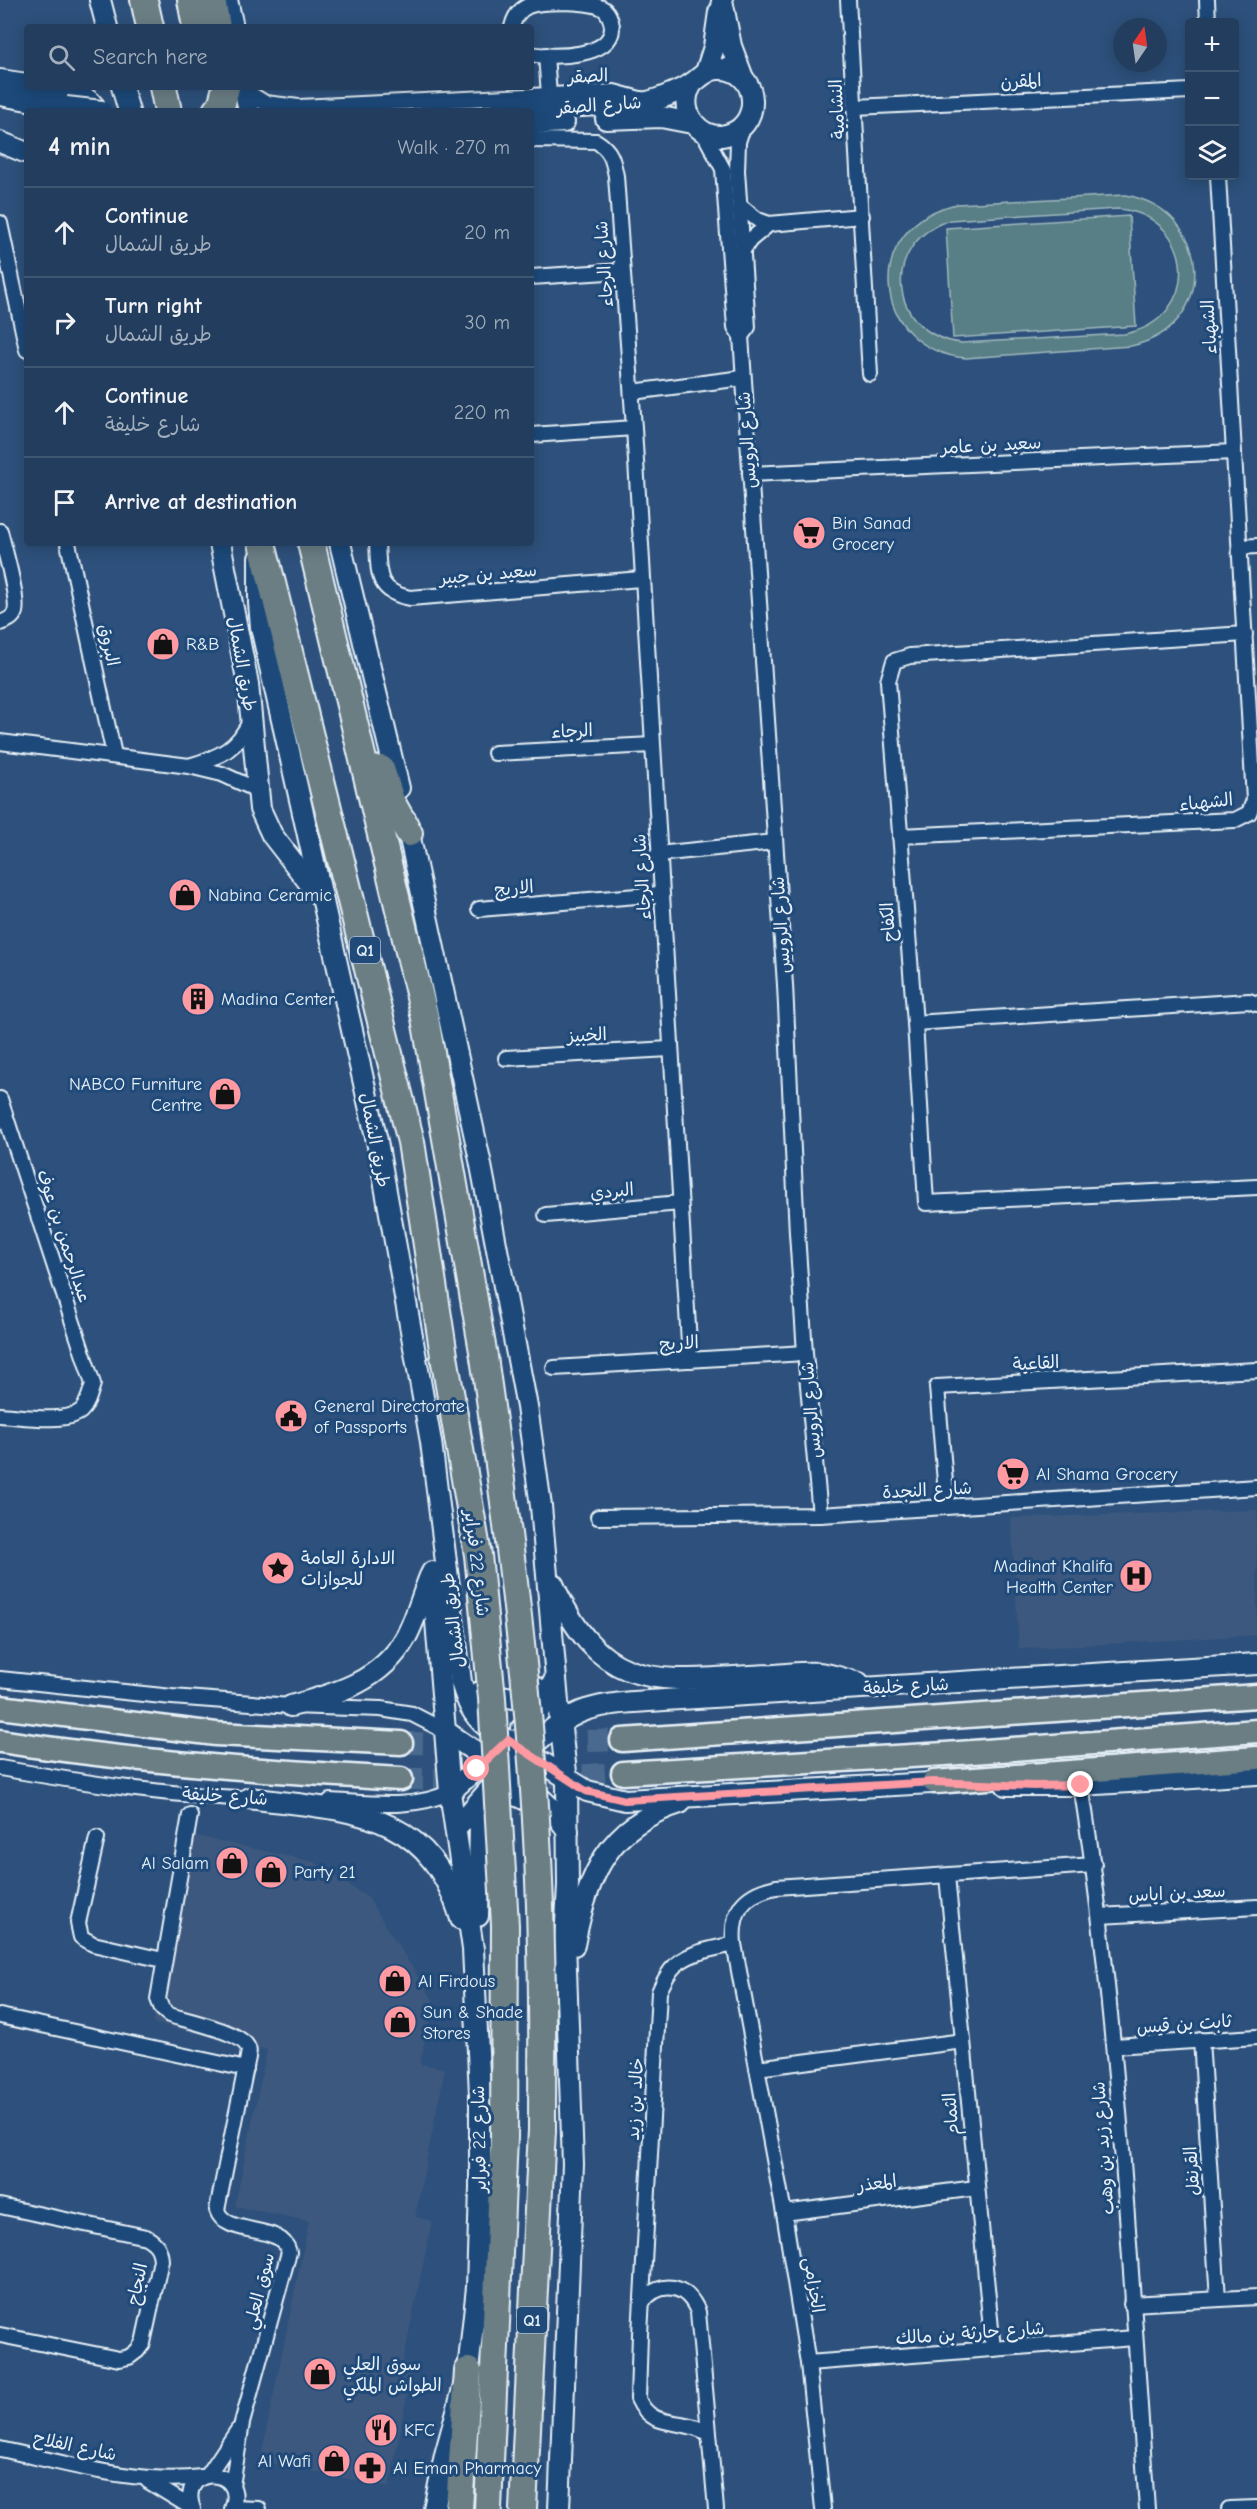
<!DOCTYPE html>
<meta charset="utf-8">
<style>
:root{--surface:#223d5d;--page:#2a4463;--text:#f1f3f6;--muted:#a2aebc;--line:#3f5672}
body{margin:0;font-family:"Comic Neue","Playpen Sans Arabic",sans-serif;background:var(--page);color:var(--text)}
.controls{position:absolute;right:18px;top:18px;display:grid;overflow:hidden;border-radius:6px;box-shadow:0 3px 15px #0003}
.controls button{width:54px;height:54px;display:grid;place-items:center;padding:0;border:0;border-bottom:2px solid var(--line);background:var(--surface);color:var(--text);font:30px sans-serif}
.compass{position:absolute;left:1113px;top:18px;width:54px;height:54px;border-radius:50%;background:var(--surface);box-shadow:0 3px 15px #0003;rotate:13deg}
.stop{position:absolute;width:18px;height:18px;margin:-14px;border:4px solid #ff9aa2;border-radius:50%;background:#fff}
.stop.end{background:#ff9aa2;border-color:#fff;box-shadow:0 2px 6px #0008}
.list{margin:0;padding:0;list-style:none}
h2{display:flex;justify-content:space-between;align-items:center;height:78px;margin:0;padding:0 24px;font-size:26px}
h2 small{font-size:20px;font-weight:400;color:var(--muted)}
.list li{display:grid;grid-template-columns:39px 1fr auto;gap:18px;align-items:center;box-sizing:border-box;height:90px;padding:0 24px;border-top:2px solid var(--line)}
.list b{display:block;font-size:22px;white-space:nowrap}
.list p{margin:0;font-size:20px;white-space:nowrap;color:var(--muted)}
.list em{font-size:20px;font-style:normal;color:var(--muted)}
.icon{flex:none;width:33px;height:33px;fill:none;stroke:currentColor;stroke-width:2;stroke-linecap:round;stroke-linejoin:round}
.map{position:relative;flex:none;width:1257px;height:2509px;overflow:hidden}
.search{position:absolute;background:var(--surface);box-shadow:0 3px 15px #0003;left:24px;top:24px;width:510px;height:66px;display:flex;align-items:center;gap:15px;box-sizing:border-box;padding:0 21px;border-radius:6px;color:var(--muted);font-size:22px}
.panel{position:absolute;background:var(--surface);box-shadow:0 3px 15px #0003;left:24px;top:108px;width:510px;height:438px;border-radius:6px}
.map>svg:first-child{display:block}
.built{fill:#3d597e}
.green{fill:#587f85;stroke:#a0b8be;stroke-width:1.5;fill-rule:evenodd}
.lines{fill:none;stroke-linecap:round;stroke-linejoin:round}
.primary-tunnel{stroke:#49698f;stroke-width:22;stroke-dasharray:22 11;stroke-linecap:butt}
.street-casing{stroke:#e8f1f8;stroke-width:18}
.secondary-casing{stroke:#e8f1f8;stroke-width:24}
.primary-casing{stroke:#e8f1f8;stroke-width:27}
.highway-casing{stroke:#e8f1f8;stroke-width:30}
.street{stroke:#1f4a7a;stroke-width:14}
.secondary{stroke:#1f4a7a;stroke-width:20}
.primary{stroke:#6b7e84;stroke-width:22}
.highway{stroke:#6b7e84;stroke-width:26}
.secondary-bridge-casing{stroke:#e8f1f8;stroke-width:24;stroke-linecap:butt}
.highway-bridge-casing{stroke:#e8f1f8;stroke-width:30;stroke-linecap:butt}
.secondary-bridge{stroke:#1f4a7a;stroke-width:20}
.highway-bridge{stroke:#6b7e84;stroke-width:26}
.route{stroke:#ff9aa2;stroke-width:8}
.labels{text-anchor:middle;stroke-width:6;stroke-linejoin:round;paint-order:stroke}
.shield{fill:#1f4a7a;stroke:#acbfd2;stroke-width:1.5}
.shield-label{font-size:16px;font-weight:bold;fill:#e8f1f8}
.street-label{font-size:18px;fill:#e8f1f8;stroke:#1f4a7a}
.poi-label{font-size:18px;fill:#e8f1f8;stroke:#1f4a7a;text-anchor:start}
</style>
<div class="map">
<svg width="1257" height="2509" viewBox="0 0 1257 2509">
<rect width="100%" height="100%" fill="#2d517c"/>
<filter id="ink" filterUnits="userSpaceOnUse"><feTurbulence type="fractalNoise" baseFrequency=".0167" numOctaves="2"/><feDisplacementMap in="SourceGraphic" scale="12" xChannelSelector="R" yChannelSelector="G"/><feConvolveMatrix kernelMatrix="1 2 1 2 8 2 1 2 1" color-interpolation-filters="sRGB"/></filter>
<g filter="url(#ink)">
<!-- built -->
<g class="built">
<path d="M1257,1510V1635L1019,1649L1011,1518Z"/>
<path d="M192,1835L314,1862L368,1898L433,2000L420,2064L445,2069L415,2217L432,2221L403,2362L413,2365L389,2487L260,2461L309,2221L235,2206L267,2050L153,2023Z"/>
</g>
<!-- green -->
<g class="green">
<path d="M1125,195C1214,210 1220,327 1131,346L966,358C869,349 861,224 957,204ZM1117,209C1198,215 1203,320 1124,334L962,343C888,335 879,243 950,220Z"/>
<path d="M1129,216L1136,326L953,338L946,228Z"/>
</g>
<g class="lines">
<!-- primary-tunnel -->
<g class="primary-tunnel">
<path d="M401,1743L467,1744"/>
<path d="M521,1743L622,1740"/>
<path d="M550,1777L623,1773"/>
<path d="M401,1779H514"/>
</g>
<defs>
<g id="street">
<path d="M848,0L870,374"/>
<path d="M1207,0L1208,22"/>
<path d="M512,27C514,18 519,10 528,6C542,1 595,0 605,10C609,14 611,20 612,26C614,58 552,58 531,54"/>
<path d="M546,55L549,95"/>
<path d="M244,90L265,103L299,107L614,92L640,99"/>
<path d="M855,107L1190,91"/>
<path d="M703,132L723,169L735,327L741,336"/>
<path d="M531,140L596,141C611,150 613,160 616,176L634,428L690,1360"/>
<path d="M740,206L758,220L769,224L862,216"/>
<path d="M0,223L27,350"/>
<path d="M743,250L750,240L769,224"/>
<path d="M531,277L622,271"/>
<path d="M741,336L785,985L797,1233L805,1353L820,1515"/>
<path d="M741,336L748,327L737,171L738,142L743,126"/>
<path d="M632,392L743,378"/>
<path d="M531,435L634,428"/>
<path d="M750,474L1234,452"/>
<path d="M0,531C4,547 19,600 15,612C13,619 6,621 0,623"/>
<path d="M68,543L114,755"/>
<path d="M377,543C379,572 375,591 410,598L641,579"/>
<path d="M1240,547L1257,546"/>
<path d="M1245,634L910,656L894,661L888,681L915,1023L926,1203L1257,1187"/>
<path d="M0,742L189,766L222,774L257,790"/>
<path d="M495,753L652,745"/>
<path d="M189,766C220,757 238,749 251,719"/>
<path d="M900,836L1235,820L1249,813L1254,800L1218,176"/>
<path d="M658,854L775,842"/>
<path d="M479,909L661,894"/>
<path d="M915,1023L1249,1001L1257,1004"/>
<path d="M506,1058L670,1049"/>
<path d="M0,1099L93,1384C90,1393 88,1404 81,1411C65,1424 20,1416 0,1415"/>
<path d="M546,1215L680,1203"/>
<path d="M554,1368L805,1353"/>
<path d="M947,1506L937,1387L1257,1370"/>
<path d="M598,1517L820,1515L1257,1487"/>
<path d="M0,1679L172,1697L291,1706L381,1709L412,1714L445,1731"/>
<path d="M0,1768C85,1783 170,1796 257,1799"/>
<path d="M1081,1785C1119,2025 1130,2268 1147,2509"/>
<path d="M330,1801C369,1803 414,1810 450,1792"/>
<path d="M190,1815L158,1999L162,2009L169,2015C185,2020 243,2032 248,2048C250,2051 248,2054 248,2057L217,2210C226,2238 282,2222 289,2252L242,2423L232,2486"/>
<path d="M97,1838L78,1923L81,1937L93,1944L163,1960"/>
<path d="M947,1876L993,2349"/>
<path d="M1100,1916L1257,1907"/>
<path d="M0,2016L246,2069"/>
<path d="M1201,2040L1218,2299"/>
<path d="M1114,2046L1257,2037"/>
<path d="M757,2068L963,2041"/>
<path d="M0,2206L146,2237C156,2243 160,2248 161,2260L143,2343L137,2351L129,2357L119,2359L0,2335"/>
<path d="M784,2213L976,2188"/>
<path d="M642,2302C661,2279 687,2284 698,2312L716,2509"/>
<path d="M1131,2304L1257,2297"/>
<path d="M808,2363L1135,2338"/>
<path d="M708,2433C682,2417 652,2431 638,2399L640,2334L659,1992C662,1985 666,1977 671,1970C685,1952 713,1949 734,1944"/>
<path d="M0,2449C66,2463 134,2485 202,2477"/>
<path d="M208,2475L238,2430"/>
<path d="M148,2481L192,2508"/>
<path d="M233,2508L259,2509"/>
<path d="M193,2509C176,2464 249,2465 232,2509"/>
<path d="M823,2509L808,2363L784,2213L734,1944C731,1911 743,1894 776,1887L1094,1865"/>
<path d="M1229,2509L1257,2508"/>
</g>
<g id="secondary">
<path d="M100,0L107,27"/>
<path d="M227,0L233,27"/>
<path d="M722,0L731,46L743,78"/>
<path d="M706,72L714,47L719,12"/>
<path d="M0,80L27,84"/>
<path d="M41,87C61,91 87,90 97,111"/>
<path d="M122,87L129,111"/>
<path d="M244,87L249,111"/>
<path d="M0,95L66,107"/>
<path d="M501,111L647,102C662,99 676,92 690,85C699,79 705,70 717,69C761,66 765,131 721,136C700,137 683,116 687,96C687,92 691,87 692,83"/>
<path d="M606,119L661,117L692,123"/>
<path d="M531,124L564,122"/>
<path d="M0,142L27,153"/>
<path d="M220,543L248,684L260,809L272,835L321,898"/>
<path d="M340,543L399,788"/>
<path d="M259,558V603L261,627L377,1141L431,1442L461,1682C467,1701 471,1714 487,1727L587,1791L625,1800L949,1782"/>
<path d="M406,820L480,1160L527,1407L541,1506L558,1702L567,1781L568,1885L565,1942L573,2164L559,2509"/>
<path d="M432,1572L450,1792L473,1949L480,2094V2188L477,2287L468,2371L445,2455L434,2509"/>
<path d="M553,1584C605,1700 665,1679 773,1675C788,1674 804,1672 819,1673C832,1674 846,1680 859,1683"/>
<path d="M479,1692L513,1698L537,1688"/>
<path d="M291,1706C336,1694 382,1681 406,1637C416,1618 422,1596 430,1576"/>
<path d="M522,1728L538,1713L555,1679"/>
<path d="M445,1731L532,1790L552,1809L568,1831"/>
<path d="M1006,1785H1081L1257,1774"/>
<path d="M450,1792L495,1752"/>
<path d="M249,1798C347,1811 428,1807 461,1919"/>
<path d="M457,1828C484,1794 545,1723 586,1710C611,1702 638,1702 664,1700L1257,1664"/>
<path d="M478,1916L480,1825L485,1809L498,1798L515,1795L530,1802L540,1813"/>
<path d="M574,1945C587,1876 608,1825 680,1803"/>
</g>
<g id="primary">
<path d="M0,1707L216,1734L401,1743"/>
<path d="M622,1740L1257,1696"/>
<path d="M0,1741C135,1762 265,1771 401,1779"/>
<path d="M623,1773L945,1754L1257,1731"/>
<path d="M934,1782L1257,1758"/>
</g>
<g id="highway">
<path d="M144,0L150,27"/>
<path d="M191,0L196,27"/>
<path d="M212,0L217,27"/>
<path d="M163,87L168,111"/>
<path d="M216,111L222,103L226,87"/>
<path d="M262,543L411,1142L445,1362"/>
<path d="M311,543L425,1018L484,1357"/>
<path d="M381,769L391,801L409,833"/>
<path d="M459,2509L468,2371"/>
<path d="M488,2509L504,2137"/>
<path d="M523,2509L542,2130"/>
</g>
</defs>
<!-- street casing -->
<use href="#street" class="street-casing"/>
<!-- secondary casing -->
<use href="#secondary" class="secondary-casing"/>
<!-- primary casing -->
<use href="#primary" class="primary-casing"/>
<!-- highway casing -->
<use href="#highway" class="highway-casing"/>
<!-- street -->
<use href="#street" class="street"/>
<!-- secondary -->
<use href="#secondary" class="secondary"/>
<!-- primary -->
<use href="#primary" class="primary"/>
<!-- highway -->
<use href="#highway" class="highway"/>
<defs>
<path id="secondary-bridge" d="M66,107L102,111"/>
<g id="highway-bridge">
<path d="M484,1357C512,1553 538,1750 541,1948C543,2009 542,2070 542,2130"/>
<path d="M445,1362L478,1555L492,1698L505,1925L504,2137"/>
</g>
</defs>
<!-- secondary-bridge casing -->
<use href="#secondary-bridge" class="secondary-bridge-casing"/>
<!-- highway-bridge casing -->
<use href="#highway-bridge" class="highway-bridge-casing"/>
<!-- secondary-bridge -->
<use href="#secondary-bridge" class="secondary-bridge"/>
<!-- highway-bridge -->
<use href="#highway-bridge" class="highway-bridge"/>
</g>
</g>
<g class="lines" filter="url(#ink)">
<!-- route -->
<path class="route" d="M477,1769L508,1740L586,1791L625,1800L934,1782L1034,1786L1081,1785"/>
</g>
<!-- icons -->
<defs>
<symbol id="supermarket-disc" viewBox="-11 -11 22 22"><circle r="9.5" fill="#ff9aa2" stroke="#1f4a7a"/><path d="M-6-5.5h2.5l.6 2H6L4.5 2H-2.5L-4.4-4H-6ZM-1.5 3.2a1.3 1.3 0 1 0 .1 0ZM3 3.2a1.3 1.3 0 1 0 .1 0Z" fill="#111"/></symbol>
<symbol id="shop-disc" viewBox="-11 -11 22 22"><circle r="9.5" fill="#ff9aa2" stroke="#1f4a7a"/><path d="M-5-2.5h2.3a2.7 3.5 0 0 1 5.4 0H5L5.5 6h-11ZM-1.5-2.5h3a1.5 2.3 0 0 0-3 0Z" fill="#111"/></symbol>
<symbol id="building-disc" viewBox="-11 -11 22 22"><circle r="9.5" fill="#ff9aa2" stroke="#1f4a7a"/><path d="M-4-6H4V6H1V3H-1V6H-4ZM-2.5-4.3h1.7v1.8h-1.7ZM.8-4.3h1.7v1.8H.8ZM-2.5-1h1.7V.8h-1.7ZM.8-1h1.7V.8H.8Z" fill="#111"/></symbol>
<symbol id="civic-disc" viewBox="-11 -11 22 22"><circle r="9.5" fill="#ff9aa2" stroke="#1f4a7a"/><path d="M-.6-6.5H3V-4.5H.6V-3L4-1V1h2V6H-6V1h2V-1L-.6-3ZM-1.2 2.5V6h2.4V2.5Z" fill="#111"/></symbol>
<symbol id="sight-disc" viewBox="-11 -11 22 22"><circle r="9.5" fill="#ff9aa2" stroke="#1f4a7a"/><path d="M0-6L1.8-2.2L6-1.7L2.9 1.2L3.7 5.4L0 3.3L-3.7 5.4L-2.9 1.2L-6-1.7L-1.8-2.2Z" fill="#111"/></symbol>
<symbol id="hospital-disc" viewBox="-11 -11 22 22"><circle r="9.5" fill="#ff9aa2" stroke="#1f4a7a"/><path d="M-5-5h3v3.5h4V-5h3V5h-3V1.5h-4V5h-3Z" fill="#111"/></symbol>
<symbol id="restaurant-disc" viewBox="-11 -11 22 22"><circle r="9.5" fill="#ff9aa2" stroke="#1f4a7a"/><path d="M-5-6h1v4h1v-4h1v4h1v-4h1v5L-1.5 .5V6h-2V.5L-5-1ZM5-6V6H3V1.5H1.5Q1.5-4 5-6Z" fill="#111"/></symbol>
<symbol id="pharmacy-disc" viewBox="-11 -11 22 22"><circle r="9.5" fill="#ff9aa2" stroke="#1f4a7a"/><path d="M-2-6h4v4h4v4h-4v4h-4v-4h-4v-4h4Z" fill="#111"/></symbol>
</defs>
<g fill-rule="evenodd">
<use href="#supermarket-disc" x="790" y="514" width="38" height="38"/>
<use href="#shop-disc" x="144" y="625" width="38" height="38"/>
<use href="#shop-disc" x="166" y="876" width="38" height="38"/>
<use href="#building-disc" x="179" y="980" width="38" height="38"/>
<use href="#shop-disc" x="206" y="1075" width="38" height="38"/>
<use href="#civic-disc" x="272" y="1397" width="38" height="38"/>
<use href="#supermarket-disc" x="994" y="1455" width="38" height="38"/>
<use href="#sight-disc" x="259" y="1549" width="38" height="38"/>
<use href="#hospital-disc" x="1117" y="1557" width="38" height="38"/>
<use href="#shop-disc" x="213" y="1844" width="38" height="38"/>
<use href="#shop-disc" x="252" y="1853" width="38" height="38"/>
<use href="#shop-disc" x="376" y="1962" width="38" height="38"/>
<use href="#shop-disc" x="381" y="2003" width="38" height="38"/>
<use href="#shop-disc" x="301" y="2355" width="38" height="38"/>
<use href="#restaurant-disc" x="362" y="2411" width="38" height="38"/>
<use href="#shop-disc" x="315" y="2442" width="38" height="38"/>
<use href="#pharmacy-disc" x="351" y="2449" width="38" height="38"/>
</g>
<g class="labels">
<!-- shield labels -->
<g class="shield">
<rect x="350" y="937" width="30" height="26" rx="4.5"/>
<rect x="517" y="2307" width="30" height="26" rx="4.5"/>
</g>
<g class="shield-label">
<text x="365" y="956">Q1</text>
<text x="532" y="2326">Q1</text>
</g>
<!-- street labels -->
<g class="street-label">
<text transform="translate(588 76) rotate(-2)" y="6">الصقر</text>
<text transform="translate(1021 81) rotate(-3)" y="6">المقرن</text>
<text transform="translate(599 105) rotate(-4)" y="6">شارع الصقر</text>
<text transform="translate(837 109) rotate(-93)" y="6">النشامية</text>
<text transform="translate(604 264) rotate(-94)" y="6">شارع الرجاء</text>
<text transform="translate(1209 327) rotate(-93)" y="6">الشهباء</text>
<text transform="translate(747 440) rotate(-94)" y="6">شارع الرويس</text>
<text transform="translate(991 445) rotate(-3)" y="6">سعيد بن عامر</text>
<text transform="translate(488 574) rotate(-5)" y="6">سعيد بن جبير</text>
<text transform="translate(109 645) rotate(78)" y="6">البروق</text>
<text transform="translate(242 664) rotate(80)" y="6">طريق الشمال</text>
<text transform="translate(572 731) rotate(-3)" y="6">الرجاء</text>
<text transform="translate(1206 802) rotate(-6)" y="6">الشهباء</text>
<text transform="translate(642 877) rotate(-94)" y="6">شارع الرجاء</text>
<text transform="translate(514 888) rotate(-5)" y="6">الاريج</text>
<text transform="translate(888 922) rotate(-94)" y="6">الكفاح</text>
<text transform="translate(781 925) rotate(-94)" y="6">شارع الرويس</text>
<text transform="translate(587 1035) rotate(-3)" y="6">الخبيز</text>
<text transform="translate(375 1140) rotate(79)" y="6">طريق الشمال</text>
<text transform="translate(612 1191) rotate(-5)" y="6">البردي</text>
<text transform="translate(64 1236) rotate(72)" y="6">عبدالرحمن بن عوف</text>
<text transform="translate(679 1343) rotate(-3)" y="6">الاريج</text>
<text transform="translate(1036 1363) rotate(-3)" y="6">القاعية</text>
<text transform="translate(811 1410) rotate(-95)" y="6">شارع الرويس</text>
<text transform="translate(927 1490) rotate(-3)" y="6">شارع النجدة</text>
<text transform="translate(477 1563) rotate(83)" y="6">شارع 22 فبراير</text>
<text transform="translate(453 1620) rotate(-97)" y="6">طريق الشمال</text>
<text transform="translate(906 1686) rotate(-3)" y="6">شارع خليفة</text>
<text transform="translate(225 1796) rotate(4)" y="6">شارع خليفة</text>
<text transform="translate(1177 1893) rotate(-3)" y="6">سعد بن اياس</text>
<text transform="translate(1184 2024) rotate(-4)" y="6">ثابت بن قيس</text>
<text transform="translate(635 2099) rotate(-87)" y="6">خالد بن زيد</text>
<text transform="translate(951 2114) rotate(-95)" y="6">الثمام</text>
<text transform="translate(479 2139) rotate(-91)" y="6">شارع 22 فبراير</text>
<text transform="translate(1103 2148) rotate(-94)" y="6">شارع زيد بن وهب</text>
<text transform="translate(1192 2171) rotate(-94)" y="6">القرنفل</text>
<text transform="translate(877 2183) rotate(-7)" y="6">المعذر</text>
<text transform="translate(137 2284) rotate(-78)" y="6">النجاح</text>
<text transform="translate(814 2285) rotate(81)" y="6">الخزامى</text>
<text transform="translate(259 2291) rotate(-76)" y="6">سوق العلي</text>
<text transform="translate(970 2333) rotate(-4)" y="6">شارع حارثة بن مالك</text>
<text transform="translate(75 2446) rotate(12)" y="6">شارع الفلاح</text>
</g>
<!-- poi labels -->
<g class="poi-label">
<text x="832" y="529">Bin Sanad<tspan x="832" dy="21">Grocery</tspan></text>
<text x="186" y="650">R&amp;B</text>
<text x="208" y="901">Nabina Ceramic</text>
<text x="221" y="1005">Madina Center</text>
<text x="202" y="1090" text-anchor="end">NABCO Furniture<tspan x="202" dy="21">Centre</tspan></text>
<text x="314" y="1412">General Directorate<tspan x="314" dy="21">of Passports</tspan></text>
<text x="1036" y="1480">Al Shama Grocery</text>
<text x="301" y="1564">الادارة العامة<tspan x="301" dy="21">للجوازات</tspan></text>
<text x="1113" y="1572" text-anchor="end">Madinat Khalifa<tspan x="1113" dy="21">Health Center</tspan></text>
<text x="209" y="1869" text-anchor="end">Al Salam</text>
<text x="294" y="1878">Party 21</text>
<text x="418" y="1987">Al Firdous</text>
<text x="423" y="2018">Sun &amp; Shade<tspan x="423" dy="21">Stores</tspan></text>
<text x="343" y="2370">سوق العلي<tspan x="343" dy="21">الطواش الملكي</tspan></text>
<text x="404" y="2436">KFC</text>
<text x="311" y="2467" text-anchor="end">Al Wafi</text>
<text x="393" y="2474">Al Eman Pharmacy</text>
</g>
</g>
</svg>
<div class="controls">
<button>+</button>
<button>−</button>
<button><svg class="icon" aria-label="layers" viewBox="0 0 24 24"><path d="M12 4l9 5-9 5-9-5zM3 14l9 5 9-5"/></svg></button>
</div>
<svg class="compass" viewBox="-18 -18 36 36"><path d="M0-13l5 13h-10z" fill="#e53935"/><path d="M0 13l5-13h-10z" fill="#a2aebc"/></svg>
<div class="stop" style="left:477px;top:1769px"></div>
<div class="stop end" style="left:1081px;top:1785px"></div>
<div class="search"><svg class="icon" aria-label="search" viewBox="0 0 24 24"><circle cx="10" cy="10" r="6"/><path d="M15 15l6 6"/></svg>Search here</div>
<section class="panel">
<h2>4 min<small>Walk · 270 m</small></h2>
<ul class="list">
<li><svg class="icon" aria-label="ahead" viewBox="0 0 24 24"><path d="M12 20V5M6 11l6-6 6 6"/></svg><div><b>Continue</b><p>طريق الشمال</p></div><em>20 m</em></li>
<li><svg class="icon" aria-label="right" viewBox="0 0 24 24"><path d="M7 20v-9h11M14 6l5 5-5 5"/></svg><div><b>Turn right</b><p>طريق الشمال</p></div><em>30 m</em></li>
<li><svg class="icon" aria-label="ahead" viewBox="0 0 24 24"><path d="M12 20V5M6 11l6-6 6 6"/></svg><div><b>Continue</b><p>شارع خليفة</p></div><em>220 m</em></li>
<li><svg class="icon" aria-label="arrive" viewBox="0 0 24 24"><path d="M6 21V4h12l-3 4 3 4H6"/></svg><div><b>Arrive at destination</b></div></li>
</ul>
</section>
</div>
